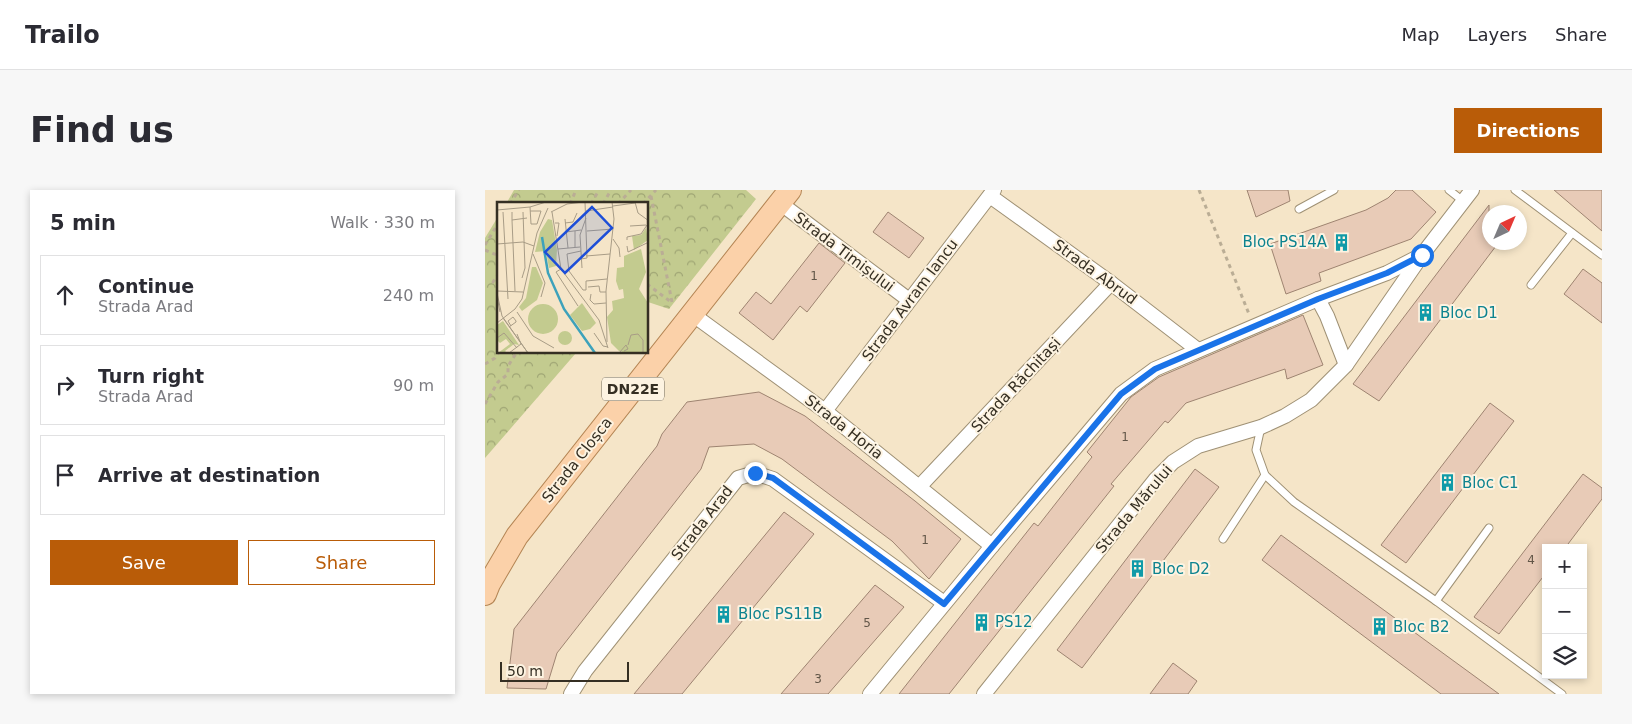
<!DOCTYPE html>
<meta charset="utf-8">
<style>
:root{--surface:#fff;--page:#f7f7f7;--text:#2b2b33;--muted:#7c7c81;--line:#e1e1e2;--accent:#b95c08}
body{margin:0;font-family:"DejaVu Sans",sans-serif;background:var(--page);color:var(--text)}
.controls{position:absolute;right:15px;bottom:15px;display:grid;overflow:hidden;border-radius:0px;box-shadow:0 2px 8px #0003}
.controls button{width:45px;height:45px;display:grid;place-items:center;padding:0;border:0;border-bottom:1px solid var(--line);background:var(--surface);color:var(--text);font:25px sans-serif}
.compass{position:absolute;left:997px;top:15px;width:45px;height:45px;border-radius:50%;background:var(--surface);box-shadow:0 2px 8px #0003;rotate:44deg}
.scale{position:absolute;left:15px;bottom:12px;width:129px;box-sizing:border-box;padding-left:5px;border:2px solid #352f23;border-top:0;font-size:14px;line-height:18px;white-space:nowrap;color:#352f23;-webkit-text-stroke:4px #fdf3e1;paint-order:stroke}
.stop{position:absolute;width:15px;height:15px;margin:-11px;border:4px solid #1a73e8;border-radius:50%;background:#fff}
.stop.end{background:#1a73e8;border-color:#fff;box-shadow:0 1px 5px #0008}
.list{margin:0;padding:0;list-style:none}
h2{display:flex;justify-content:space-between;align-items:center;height:65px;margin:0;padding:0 20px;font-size:21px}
h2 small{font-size:16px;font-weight:400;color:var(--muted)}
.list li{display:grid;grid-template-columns:32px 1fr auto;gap:15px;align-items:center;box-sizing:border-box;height:80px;margin:0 10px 10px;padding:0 10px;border:1px solid var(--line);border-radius:0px}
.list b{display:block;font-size:19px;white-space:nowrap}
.list p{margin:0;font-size:16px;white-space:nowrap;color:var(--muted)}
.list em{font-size:16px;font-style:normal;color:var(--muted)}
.actions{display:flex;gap:10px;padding:15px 20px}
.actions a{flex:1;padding:11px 0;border:1px solid var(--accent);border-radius:0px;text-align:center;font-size:18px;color:var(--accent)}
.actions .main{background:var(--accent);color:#fff}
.icon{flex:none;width:28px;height:28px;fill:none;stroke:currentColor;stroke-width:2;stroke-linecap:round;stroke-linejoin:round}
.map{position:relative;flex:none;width:1117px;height:504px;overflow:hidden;border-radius:0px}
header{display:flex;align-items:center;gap:30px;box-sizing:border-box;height:70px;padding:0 25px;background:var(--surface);border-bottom:1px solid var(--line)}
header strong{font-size:24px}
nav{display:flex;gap:28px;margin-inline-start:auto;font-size:18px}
.intro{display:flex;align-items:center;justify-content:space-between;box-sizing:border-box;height:120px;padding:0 30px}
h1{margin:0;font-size:35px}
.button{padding:12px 22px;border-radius:0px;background:var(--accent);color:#fff;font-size:18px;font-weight:700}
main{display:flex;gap:30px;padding:0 30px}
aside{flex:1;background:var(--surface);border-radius:0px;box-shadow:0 2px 8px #0003}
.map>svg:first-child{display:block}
.park{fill:url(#park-crowns)}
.building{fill:#e8cbb7;stroke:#9e8471}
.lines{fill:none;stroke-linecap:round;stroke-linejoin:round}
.lane-casing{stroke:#9f9175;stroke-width:9}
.street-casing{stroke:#9f9175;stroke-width:16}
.primary-casing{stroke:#b48554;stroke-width:24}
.path{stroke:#baad95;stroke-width:3;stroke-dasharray:4 4;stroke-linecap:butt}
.lane{stroke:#fff;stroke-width:7}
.street{stroke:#fff;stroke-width:14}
.primary{stroke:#fbd1a9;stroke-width:22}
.route{stroke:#1a73e8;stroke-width:6}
.labels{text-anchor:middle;stroke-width:4;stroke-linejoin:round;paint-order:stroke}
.number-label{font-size:12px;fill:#625648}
.shield{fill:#fdf3e1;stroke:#716a5c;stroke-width:1}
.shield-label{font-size:14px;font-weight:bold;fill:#352f23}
.culture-label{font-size:15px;fill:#0d838f;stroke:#fdf3e1;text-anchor:start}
.street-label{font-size:15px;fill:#352f23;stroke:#fdf3e1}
.inset-river{fill:none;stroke:#3da2bb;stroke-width:2.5}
.inset-road{fill:none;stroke:#a89c86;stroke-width:1}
.view{fill:#1d4ed8;fill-opacity:0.15;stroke:#1d4ed8;stroke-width:2.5}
.inset-edge{fill:none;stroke:#352f23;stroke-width:2.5}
</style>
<header>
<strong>Trailo</strong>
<nav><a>Map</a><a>Layers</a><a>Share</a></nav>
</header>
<div class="intro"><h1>Find us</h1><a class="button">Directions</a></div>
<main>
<aside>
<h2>5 min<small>Walk · 330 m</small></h2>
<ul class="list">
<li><svg class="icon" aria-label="ahead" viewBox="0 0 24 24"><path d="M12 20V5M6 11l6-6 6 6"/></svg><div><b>Continue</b><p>Strada Arad</p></div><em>240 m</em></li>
<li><svg class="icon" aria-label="right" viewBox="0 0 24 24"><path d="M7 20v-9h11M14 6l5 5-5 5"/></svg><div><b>Turn right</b><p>Strada Arad</p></div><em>90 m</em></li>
<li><svg class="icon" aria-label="arrive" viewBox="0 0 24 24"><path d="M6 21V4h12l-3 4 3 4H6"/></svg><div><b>Arrive at destination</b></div></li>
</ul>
<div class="actions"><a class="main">Save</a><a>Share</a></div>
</aside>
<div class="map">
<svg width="1117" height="504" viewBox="0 0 1117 504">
<defs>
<pattern id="park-crowns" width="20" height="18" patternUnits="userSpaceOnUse" patternTransform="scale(1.25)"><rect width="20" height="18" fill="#c3cb8f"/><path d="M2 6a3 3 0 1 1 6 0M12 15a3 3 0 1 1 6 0" fill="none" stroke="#9fa574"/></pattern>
</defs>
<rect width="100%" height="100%" fill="#f5e5c8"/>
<!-- park -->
<g class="park">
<path d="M29,0H261L271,9L184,119L163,112L162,14H21Z"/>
<path d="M14,25V162L91,163L0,268V48Z"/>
</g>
<!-- building -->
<g class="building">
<path d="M762,0H803L805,11L771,27Z"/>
<path d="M911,0H927L951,22L926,49L834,83L836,91L801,104L785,54L881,20L903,8Z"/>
<path d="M1069,0H1117V41Z"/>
<path d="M1004,15V52H1014L894,211L868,194Z"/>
<path d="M403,22L439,48L424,68L388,42Z"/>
<path d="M334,53L360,73L322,122L315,116L288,150L254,123L271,102L286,114Z"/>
<path d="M1098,79L1117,93V133L1079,104Z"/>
<path d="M818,125L838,175L802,189L800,179L701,213L683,233L680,231L626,294L629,296L464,504H414L549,333L553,336L607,267L602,262L646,207L674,187Z"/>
<path d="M274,202L320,226L430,311L476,349L444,389L407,351L297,269L269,254L224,257L216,279L72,463L61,499L22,498L29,439L172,256L177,244L202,212Z"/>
<path d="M1005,213L1029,231L921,373L896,355Z"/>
<path d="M710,279L734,297L597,478L572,460Z"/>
<path d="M1098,284L1117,298V309L1080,358H1061V383L1014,444L989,427Z"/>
<path d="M299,322L329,344L197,504H149Z"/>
<path d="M796,345L1014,504H956L777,370Z"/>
<path d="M390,395L419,417L343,504H296Z"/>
<path d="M688,473L712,491L703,504H665Z"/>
</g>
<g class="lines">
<defs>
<g id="lane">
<path d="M964,0L978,11"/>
<path d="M1030,0L1117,65"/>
<path d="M814,19L849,0"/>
<path d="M1046,95L1087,43"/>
<path d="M776,237L771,260L780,285L809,312L951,411L1077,504"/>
<path d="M738,349L780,285"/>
<path d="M951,411L1004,338"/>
</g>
<g id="street">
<path d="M505,6L626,93L713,160"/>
<path d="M295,13L424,110"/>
<path d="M833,109L842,126L861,175"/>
<path d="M207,124L340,221L507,356"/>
<path d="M340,221L509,0"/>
<path d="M435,296L626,93"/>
<path d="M86,504L100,481L253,288L270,283L288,289L459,413"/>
<path d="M385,504L507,356L636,204L670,179L833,109L902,83L937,65"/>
<path d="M499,504L670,290L688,272L713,256L776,237L800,226L826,210L861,175L937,65L987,0"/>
</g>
<path id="primary" d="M0,404L4,394L32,346L305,0"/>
</defs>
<!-- lane casing -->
<use href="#lane" class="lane-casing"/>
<!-- street casing -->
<use href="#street" class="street-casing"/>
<!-- primary casing -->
<use href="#primary" class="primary-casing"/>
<!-- path -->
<g class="path">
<path d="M714,0L764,124"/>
<path d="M166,6L187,112"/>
<path d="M25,14L34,0"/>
<path d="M85,14L91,0"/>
<path d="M106,14L114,0"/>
<path d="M118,14L126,0"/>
<path d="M133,14L146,0"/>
<path d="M158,14L171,0"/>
<path d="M0,55L14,32"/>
<path d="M0,60L14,66"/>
<path d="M14,83L8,92L14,94"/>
<path d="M162,94L186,112"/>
<path d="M0,174L10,168L14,162"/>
<path d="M0,214L13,192L23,184V176L32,162"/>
</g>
<!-- lane -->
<use href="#lane" class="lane"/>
<!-- street -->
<use href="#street" class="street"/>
<!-- primary -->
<use href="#primary" class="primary"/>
</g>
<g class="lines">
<!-- route -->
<path class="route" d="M270,283L288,288L459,414L636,204L670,179L833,109L902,83L937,65"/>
</g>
<!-- icons -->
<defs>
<symbol id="building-bare" viewBox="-9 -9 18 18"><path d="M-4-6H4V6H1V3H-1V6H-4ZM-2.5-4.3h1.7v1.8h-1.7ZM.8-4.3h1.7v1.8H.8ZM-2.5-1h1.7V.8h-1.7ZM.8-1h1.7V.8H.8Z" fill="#0f9aa8" stroke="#fdf3e1" stroke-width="2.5" paint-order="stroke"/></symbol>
</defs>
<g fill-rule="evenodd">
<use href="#building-bare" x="844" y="40" width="25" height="25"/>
<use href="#building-bare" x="928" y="110" width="25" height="25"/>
<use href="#building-bare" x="950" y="280" width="25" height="25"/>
<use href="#building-bare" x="640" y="366" width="25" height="25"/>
<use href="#building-bare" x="226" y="412" width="25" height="25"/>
<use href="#building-bare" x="484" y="420" width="25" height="25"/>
<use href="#building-bare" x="882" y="424" width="25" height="25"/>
</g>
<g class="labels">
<!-- number labels -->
<g class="number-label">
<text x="329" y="90">1</text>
<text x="640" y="251">1</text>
<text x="440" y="354">1</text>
<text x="1046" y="374">4</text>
<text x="382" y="437">5</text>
<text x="333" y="493">3</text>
</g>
<!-- shield labels -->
<rect class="shield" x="117" y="187.5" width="62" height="23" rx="4"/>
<g class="shield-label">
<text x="148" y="204">DN22E</text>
</g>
<!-- culture labels -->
<g class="culture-label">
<text x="842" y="57" text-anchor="end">Bloc PS14A</text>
<text x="955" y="128">Bloc D1</text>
<text x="977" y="298">Bloc C1</text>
<text x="667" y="384">Bloc D2</text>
<text x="253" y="429">Bloc PS11B</text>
<text x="510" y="437">PS12</text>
<text x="908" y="442">Bloc B2</text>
</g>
<!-- street labels -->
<g class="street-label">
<text transform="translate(359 62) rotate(37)" y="5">Strada Timișului</text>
<text transform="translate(610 82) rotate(36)" y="5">Strada Abrud</text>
<text transform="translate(425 110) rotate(-53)" y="5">Strada Avram Iancu</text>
<text transform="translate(531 195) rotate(-47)" y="5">Strada Răchitași</text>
<text transform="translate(359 237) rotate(38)" y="5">Strada Horia</text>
<text transform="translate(92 270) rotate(-52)" y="5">Strada Cloșca</text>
<text transform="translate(649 319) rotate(-50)" y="5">Strada Mărului</text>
<text transform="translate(217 333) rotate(-52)" y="5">Strada Arad</text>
</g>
</g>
<!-- overview -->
<g transform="translate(12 12)">
<rect width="151" height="151" fill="#f5e5c8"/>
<path d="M51,17L55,18L60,48L59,64L52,66L49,49L38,50L43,30ZM149,26L151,38L137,48L135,34L144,33ZM35,65H39L46,81L40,98L25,109L22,105L29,96ZM6,119L22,143L17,142L8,149L10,151H1L13,142L9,137L3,141L0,138V123Z" fill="#c3cb8f"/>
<path d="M144,47L149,70L142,87L151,101V151H130L122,149L114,141L110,115L116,108L115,99L127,96L126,87L122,88L119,79L120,66L127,65V54ZM85,101L99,121L93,127L85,129L73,113ZM31 117a15 15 0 1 1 30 0a15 15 0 1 1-30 0ZM61 136a7 7 0 1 1 14 0a7 7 0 1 1-14 0Z" fill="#c3cb8f"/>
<path class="inset-river" d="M45,35L51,71L67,107L98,151"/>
<path class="inset-road" d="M138,0L141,11L152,19M116,4L138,1M33,5L34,22H40L44,9H33M0,8L33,5L49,0M89,9L116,5M6,10L11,97M15,10V18L30,16M54,10L70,2L86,0M55,10L64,67L102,118L111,146M68,17L71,46M15,18L18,89M58,21H62L60,34M68,21L76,20L80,11M133,24L149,23M78,29V45M90,29L116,27M69,30L84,28M116,37L122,46L123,55M130,38V35L144,32L150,23M0,42L26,40L37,44M130,44L131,50L152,40M61,47L83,45M84,49L70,52L72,69L86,88H89V79L110,77M36,52L48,81L44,95M89,54L113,52M84,57L90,56L88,0M85,66L83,33L89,16M64,67L59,70L81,104M25,76L28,66L26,10M91,85L102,84L103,90H109M0,89L26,90M0,91L5,114L31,151M94,92L93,98L97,102L109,101M0,94L3,110M20,110L36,134L57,146M6,116L31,151M0,121L18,107L25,97L40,31L51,6M12,125L19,120V119L16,115L11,119L14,124M97,131L106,144L111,145M0,136L7,131L20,146M110,140L109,89L117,17L115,0M131,143L134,133L141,132L146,138V151M12,151L24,142L20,132M122,151L129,143L131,147L127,149"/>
<path class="view" d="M95,5L115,26L68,71L48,50Z"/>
<rect width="151" height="151" class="inset-edge"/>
</g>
</svg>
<div class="controls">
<button>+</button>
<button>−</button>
<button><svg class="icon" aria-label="layers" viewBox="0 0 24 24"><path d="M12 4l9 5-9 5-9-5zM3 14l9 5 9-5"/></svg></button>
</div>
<svg class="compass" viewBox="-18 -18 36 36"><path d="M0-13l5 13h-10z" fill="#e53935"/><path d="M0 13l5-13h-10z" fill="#7c7c81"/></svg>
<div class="scale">50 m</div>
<div class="stop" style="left:937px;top:65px"></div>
<div class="stop end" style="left:270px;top:283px"></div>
</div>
</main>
